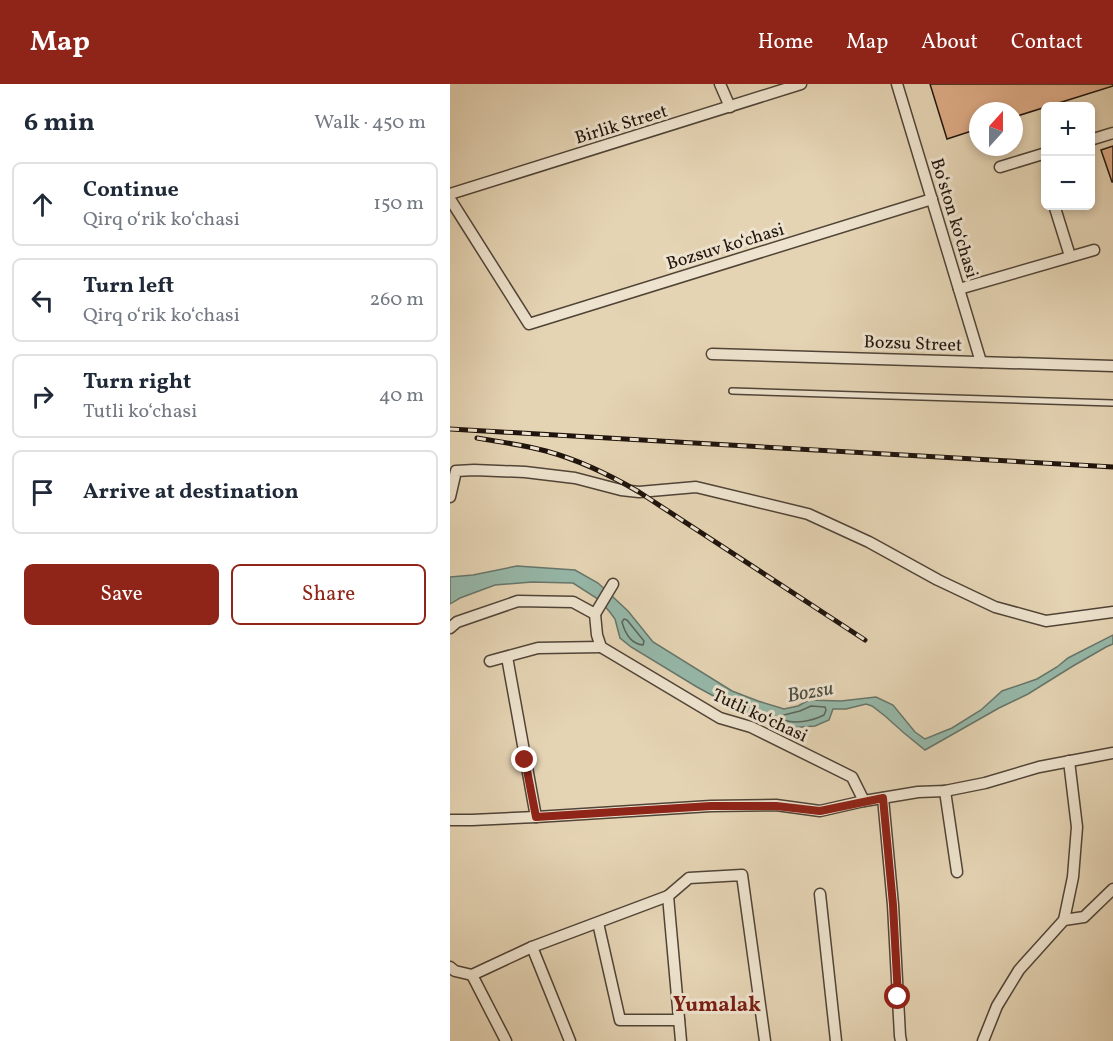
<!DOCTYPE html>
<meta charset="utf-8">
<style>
:root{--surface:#fff;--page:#f6f6f7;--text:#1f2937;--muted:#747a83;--line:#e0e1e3;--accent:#8f2418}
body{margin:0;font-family:Vollkorn,serif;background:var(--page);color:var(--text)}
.controls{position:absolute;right:18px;top:18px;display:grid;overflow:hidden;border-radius:9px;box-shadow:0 3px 9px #0003}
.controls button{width:54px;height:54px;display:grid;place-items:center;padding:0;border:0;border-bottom:2px solid var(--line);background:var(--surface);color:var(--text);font:30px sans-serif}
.compass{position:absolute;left:519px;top:18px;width:54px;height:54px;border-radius:50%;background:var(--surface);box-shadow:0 3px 9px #0003;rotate:21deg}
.stop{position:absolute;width:18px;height:18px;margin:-14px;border:4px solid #8f2418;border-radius:50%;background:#fff}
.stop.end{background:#8f2418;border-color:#fff;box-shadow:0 2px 6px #0008}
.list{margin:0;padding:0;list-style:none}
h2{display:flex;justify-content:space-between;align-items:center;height:78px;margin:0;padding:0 24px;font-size:26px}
h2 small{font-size:20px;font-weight:400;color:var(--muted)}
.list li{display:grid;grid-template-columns:39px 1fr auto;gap:18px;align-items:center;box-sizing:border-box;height:84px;margin:0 12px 12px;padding:0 12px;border:2px solid var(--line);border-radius:9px}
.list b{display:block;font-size:22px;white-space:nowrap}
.list p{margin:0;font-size:20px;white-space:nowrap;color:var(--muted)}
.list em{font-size:20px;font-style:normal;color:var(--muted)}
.actions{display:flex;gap:12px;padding:18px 24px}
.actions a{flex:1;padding:14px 0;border:2px solid var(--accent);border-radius:9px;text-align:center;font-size:21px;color:var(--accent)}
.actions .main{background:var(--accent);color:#fff}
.icon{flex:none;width:33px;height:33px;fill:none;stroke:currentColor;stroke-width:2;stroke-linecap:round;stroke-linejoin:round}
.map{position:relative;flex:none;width:663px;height:957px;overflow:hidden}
header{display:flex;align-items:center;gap:36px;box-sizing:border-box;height:84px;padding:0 30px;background:var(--accent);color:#fff}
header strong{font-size:28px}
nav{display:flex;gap:33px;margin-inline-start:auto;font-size:21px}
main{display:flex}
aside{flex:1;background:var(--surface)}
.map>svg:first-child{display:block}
.water{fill:#96b8a9;stroke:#66766b;stroke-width:1.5}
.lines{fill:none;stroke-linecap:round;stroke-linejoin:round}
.shore{stroke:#5a665b;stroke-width:1.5}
.building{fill:#deac87;stroke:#1f140d;stroke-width:1.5}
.service-casing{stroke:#504437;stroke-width:8}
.minor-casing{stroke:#504437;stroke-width:13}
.service{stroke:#eee3ce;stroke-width:5}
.minor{stroke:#eee3ce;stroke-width:10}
.rail-casing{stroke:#1f140d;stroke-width:5}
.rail{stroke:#eee3ce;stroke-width:3;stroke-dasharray:9;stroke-linecap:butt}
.route{stroke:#8f2418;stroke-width:8}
.labels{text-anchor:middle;stroke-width:6;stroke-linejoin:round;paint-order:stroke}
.street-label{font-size:18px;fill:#1f140d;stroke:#eee3ce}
.water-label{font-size:20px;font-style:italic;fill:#494d44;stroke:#eee3ce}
.quarter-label{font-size:21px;font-weight:bold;fill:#7a1f14;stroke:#eee3ce}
</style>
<header>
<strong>Map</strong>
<nav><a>Home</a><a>Map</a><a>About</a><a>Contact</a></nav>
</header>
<main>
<aside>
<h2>6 min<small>Walk · 450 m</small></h2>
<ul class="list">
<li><svg class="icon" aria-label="ahead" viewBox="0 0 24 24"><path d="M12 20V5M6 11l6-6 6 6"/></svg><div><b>Continue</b><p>Qirq o‘rik ko‘chasi</p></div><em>150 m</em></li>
<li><svg class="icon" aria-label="left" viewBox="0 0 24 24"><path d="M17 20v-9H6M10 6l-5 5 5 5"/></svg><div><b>Turn left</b><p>Qirq o‘rik ko‘chasi</p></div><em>260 m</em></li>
<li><svg class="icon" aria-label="right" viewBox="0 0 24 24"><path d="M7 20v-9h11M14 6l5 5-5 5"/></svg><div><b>Turn right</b><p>Tutli ko‘chasi</p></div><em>40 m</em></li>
<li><svg class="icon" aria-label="arrive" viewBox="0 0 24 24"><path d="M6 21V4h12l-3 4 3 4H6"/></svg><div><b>Arrive at destination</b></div></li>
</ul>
<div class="actions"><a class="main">Save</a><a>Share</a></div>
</aside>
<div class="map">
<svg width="663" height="957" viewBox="0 0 663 957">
<rect width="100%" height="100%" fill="#e5d4b4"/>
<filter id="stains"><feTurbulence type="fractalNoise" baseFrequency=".00333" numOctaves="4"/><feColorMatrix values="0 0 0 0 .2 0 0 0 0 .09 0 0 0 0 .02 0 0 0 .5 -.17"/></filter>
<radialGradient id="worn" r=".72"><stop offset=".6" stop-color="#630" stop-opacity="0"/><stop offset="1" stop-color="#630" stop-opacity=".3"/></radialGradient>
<!-- water -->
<path class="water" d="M67,482L125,486L148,499L178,527L203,558L282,607L308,617L334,625L348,622L359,616L391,617L426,613L443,621L465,648L475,655L502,644L531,626L552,607L587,595L607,583L618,574L663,551V560L656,563L623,582L578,610L549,624L475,666L454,649L435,632L422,622L416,620L396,625H383L379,636L365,642L339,644L314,638L293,628L247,603L181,563L170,554L165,535L159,527L148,515L123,499L82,498L45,501L10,514L0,520V493L23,491Z"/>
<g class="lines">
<!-- shore -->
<g class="shore">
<path d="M174,535L177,536L194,557L193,561C181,560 175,549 172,538Z"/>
<path d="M361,622L375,623L376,626L374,631C362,637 344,641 332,635L334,631L350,627Z"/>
</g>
</g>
<!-- building -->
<g class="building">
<path d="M480,0H663V2L564,33V27H528V45L497,55Z"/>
<path d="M663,62V98H662L651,66Z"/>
</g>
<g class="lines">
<defs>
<path id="service" d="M282,307L663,319"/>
<g id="minor">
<path d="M270,0L280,23"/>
<path d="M447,0L531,278"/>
<path d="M640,56L663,49"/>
<path d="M550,83L596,69"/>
<path d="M0,110L351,0"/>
<path d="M0,115L79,240L482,115"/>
<path d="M605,124L620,172"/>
<path d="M509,205L644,166"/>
<path d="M262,270L663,282"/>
<path d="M0,413L6,387L24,386L75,388L125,394L171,406L189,408L246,403L358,430L419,458L488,496L545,523L596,537L663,528"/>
<path d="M145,530L163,500"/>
<path d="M0,544L7,538L68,517L123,518L145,530L147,551L151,563L270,634L301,643L402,693L414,717"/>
<path d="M57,573L86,733"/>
<path d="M40,577L88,564L151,563"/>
<path d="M495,707L507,788"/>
<path d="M433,714L443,821L450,952L451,957"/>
<path d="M0,736H22L86,733L261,722L326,721L370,727L414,717L468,708L495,707L535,699L589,683L663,669"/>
<path d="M370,810L386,957"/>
<path d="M218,812L231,957"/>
<path d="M614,836L623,793L627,743L619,677"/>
<path d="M148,839L170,936H229"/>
<path d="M82,863L120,957"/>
<path d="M0,883L5,887L22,891L82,863L218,812L239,794L292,791L315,957"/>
<path d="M22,891L56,957"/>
<path d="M533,957L547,922L569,886L614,836L634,833L663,805"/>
</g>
</defs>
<!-- service casing -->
<use href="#service" class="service-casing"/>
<!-- minor casing -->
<use href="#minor" class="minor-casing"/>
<!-- service -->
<use href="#service" class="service"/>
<!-- minor -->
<use href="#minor" class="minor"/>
<defs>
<g id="rail">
<path d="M0,345L663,383"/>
<path d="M27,354C50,358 74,361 96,367C129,376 160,391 189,408L415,556"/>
</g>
</defs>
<!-- rail casing -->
<use href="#rail" class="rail-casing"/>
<!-- rail -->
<use href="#rail" class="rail"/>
</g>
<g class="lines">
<!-- route -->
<path class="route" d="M75,676L86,733L261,722H326L370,727L433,714L443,821L448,913"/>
</g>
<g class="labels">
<!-- street labels -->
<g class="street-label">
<text transform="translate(171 40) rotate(-17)" y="6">Birlik Street</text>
<text transform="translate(505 134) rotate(73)" y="6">Bo‘ston ko‘chasi</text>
<text transform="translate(275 162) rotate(-17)" y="6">Bozsuv ko‘chasi</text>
<text transform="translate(463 259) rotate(2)" y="6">Bozsu Street</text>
<text transform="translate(310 631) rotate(25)" y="6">Tutli ko‘chasi</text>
</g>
<!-- water labels -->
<g class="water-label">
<text transform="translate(360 607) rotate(-10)" y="7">Bozsu</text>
</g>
<!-- quarter labels -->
<g class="quarter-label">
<text x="267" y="927">Yumalak</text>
</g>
</g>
<rect width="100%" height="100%" filter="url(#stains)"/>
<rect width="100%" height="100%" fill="url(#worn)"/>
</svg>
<div class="controls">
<button>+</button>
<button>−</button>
</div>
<svg class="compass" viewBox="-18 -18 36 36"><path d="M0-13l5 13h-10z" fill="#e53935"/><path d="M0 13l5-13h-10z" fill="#747a83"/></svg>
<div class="stop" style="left:448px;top:913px"></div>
<div class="stop end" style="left:75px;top:676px"></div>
</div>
</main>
